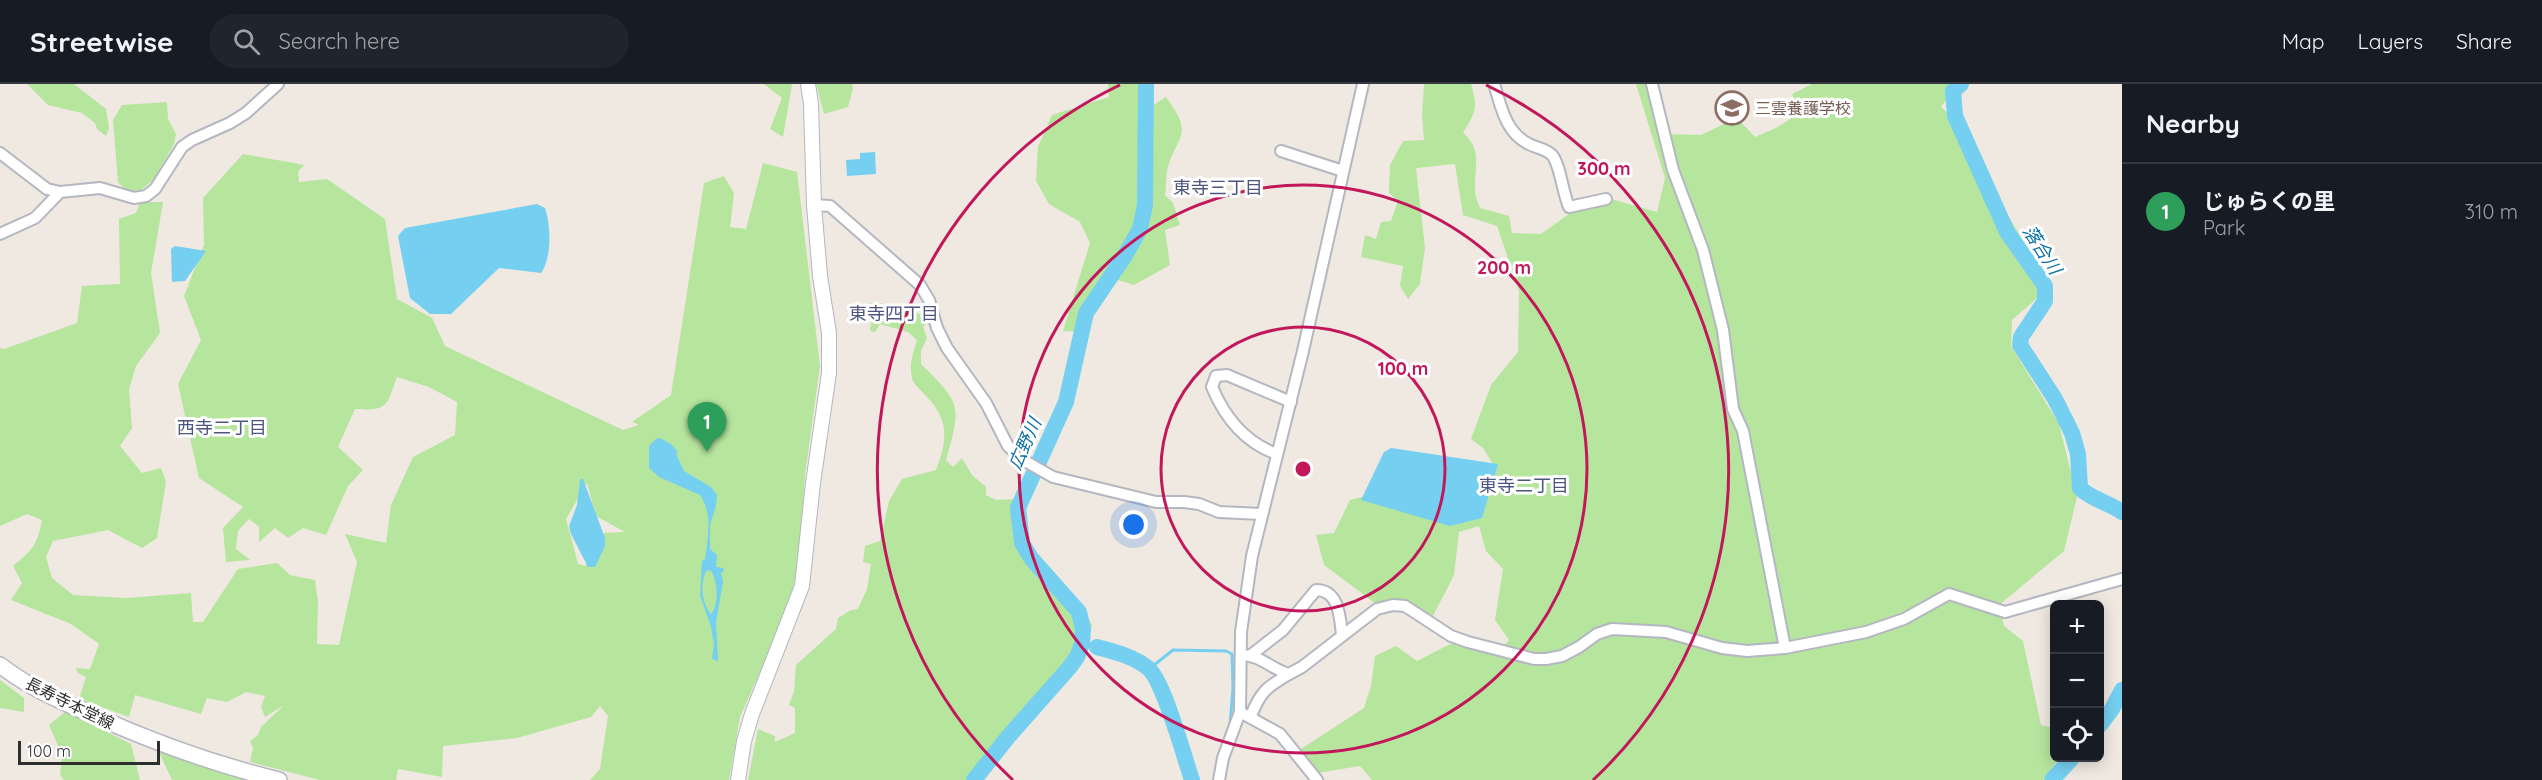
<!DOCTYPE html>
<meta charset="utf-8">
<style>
:root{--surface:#171b24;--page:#20242c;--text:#f1f3f6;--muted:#9ea1a6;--line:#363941;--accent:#4264fb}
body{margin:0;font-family:Quicksand,"Noto Sans JP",sans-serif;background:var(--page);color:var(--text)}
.controls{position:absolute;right:18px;bottom:18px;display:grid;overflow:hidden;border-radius:9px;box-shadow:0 3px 15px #0003}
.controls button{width:54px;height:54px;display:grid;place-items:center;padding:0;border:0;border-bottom:2px solid var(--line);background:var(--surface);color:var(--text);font:30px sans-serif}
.scale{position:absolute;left:18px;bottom:15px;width:142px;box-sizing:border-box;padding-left:6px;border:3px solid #2e2e2e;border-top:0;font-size:16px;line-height:21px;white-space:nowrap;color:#2e2e2e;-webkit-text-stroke:4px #fff;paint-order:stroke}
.you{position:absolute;left:1134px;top:441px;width:21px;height:21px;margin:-15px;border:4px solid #fff;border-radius:50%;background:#1a73e8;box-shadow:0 0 0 9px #1a73e833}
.badge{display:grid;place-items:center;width:39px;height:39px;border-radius:50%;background:var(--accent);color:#fff;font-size:20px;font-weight:700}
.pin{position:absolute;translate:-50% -50px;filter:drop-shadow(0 2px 3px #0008)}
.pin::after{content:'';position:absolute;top:32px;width:21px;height:18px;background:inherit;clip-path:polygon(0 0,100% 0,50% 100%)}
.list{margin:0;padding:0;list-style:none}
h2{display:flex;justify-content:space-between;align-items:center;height:78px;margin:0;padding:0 24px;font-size:26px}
h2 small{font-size:20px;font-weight:400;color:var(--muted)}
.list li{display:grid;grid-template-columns:39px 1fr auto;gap:18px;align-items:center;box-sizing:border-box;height:96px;padding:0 24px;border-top:2px solid var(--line)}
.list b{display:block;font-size:22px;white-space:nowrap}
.list p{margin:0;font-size:20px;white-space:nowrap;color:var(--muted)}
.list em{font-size:20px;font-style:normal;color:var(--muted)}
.icon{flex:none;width:33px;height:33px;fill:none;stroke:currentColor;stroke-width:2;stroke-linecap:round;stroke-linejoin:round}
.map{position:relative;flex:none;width:2122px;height:696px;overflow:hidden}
header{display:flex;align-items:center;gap:36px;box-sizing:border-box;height:84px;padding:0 30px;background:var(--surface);border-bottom:2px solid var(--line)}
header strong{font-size:28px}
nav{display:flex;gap:33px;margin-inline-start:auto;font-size:21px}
.search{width:420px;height:54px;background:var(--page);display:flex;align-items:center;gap:15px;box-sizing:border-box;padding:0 21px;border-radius:33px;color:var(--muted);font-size:22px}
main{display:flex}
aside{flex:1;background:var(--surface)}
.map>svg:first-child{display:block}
.green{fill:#b6e59e;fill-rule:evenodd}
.water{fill:#75cff0;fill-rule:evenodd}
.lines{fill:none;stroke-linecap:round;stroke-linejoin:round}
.stream{stroke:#75cff0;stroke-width:3}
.river{stroke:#75cff0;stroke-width:16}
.minor-casing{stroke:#b4b7c1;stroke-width:14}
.tertiary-casing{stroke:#b4b7c1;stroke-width:16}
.secondary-casing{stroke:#b4b7c1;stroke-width:18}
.minor{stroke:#fff;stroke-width:10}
.tertiary{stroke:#fff;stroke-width:14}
.secondary{stroke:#fff;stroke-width:15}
.ring{fill:none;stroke:#c2185b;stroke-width:3}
.labels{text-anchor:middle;stroke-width:6;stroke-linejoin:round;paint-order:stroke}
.education-label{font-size:16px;fill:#785e54;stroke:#fff;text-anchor:start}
.street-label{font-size:16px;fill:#2e2e2e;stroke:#fff}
.neighbourhood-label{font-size:18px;fill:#4d5680;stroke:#fff}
.water-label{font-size:18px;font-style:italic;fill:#0d6fa3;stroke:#fff}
.centre{fill:#c2185b;stroke:#fff;stroke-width:3}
.ring-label{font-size:18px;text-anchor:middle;font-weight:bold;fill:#c2185b;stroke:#fff;stroke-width:6;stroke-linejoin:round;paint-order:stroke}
</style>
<header>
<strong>Streetwise</strong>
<div class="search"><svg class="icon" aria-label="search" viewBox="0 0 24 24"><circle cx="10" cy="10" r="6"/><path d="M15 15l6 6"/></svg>Search here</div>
<nav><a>Map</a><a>Layers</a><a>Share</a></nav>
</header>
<main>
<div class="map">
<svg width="2122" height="696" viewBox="0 0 2122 696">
<rect width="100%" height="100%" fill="#efe9e1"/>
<!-- green -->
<g class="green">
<path d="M27,0H74L106,25L109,44L106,52L97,45L95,39L82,29L48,21Z"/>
<path d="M764,0H792L783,53L770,45L782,14Z"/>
<path d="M816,0H852L853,4L848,23L824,30Z"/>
<path d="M1108,0H1151L1149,24L1166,13C1196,54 1176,49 1167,87C1166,94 1166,103 1165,111L1173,119L1180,141L1165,146L1170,181L1134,201L1118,196L1093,224L1086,248L1063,247L1090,159L1080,138L1049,120L1036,97L1038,63L1052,31L1109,13Z"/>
<path d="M1424,0H1471C1478,24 1476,27 1463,49C1483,65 1474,84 1475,106C1475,112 1478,119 1480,124L1509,132L1512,149L1541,150L1569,130L1611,115L1657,128L1665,94L1636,0H1651L1665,50L1701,51L1737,34L1755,53L1776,44L1801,28L1792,10L1812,0H1958L1941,23L1968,47L1996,112L2047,196L2037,214L2012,236L2011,262L2059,340L2077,413L2064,467L1999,521L2004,542L2023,557L2041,641L2054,644V674H2059L2043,696H1372L1360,682L1317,689L1301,665L1364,624L1371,602L1375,572L1396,562L1417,577L1456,557L1500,565L1509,556L1495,536L1503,485L1486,467L1479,442L1459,448L1454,491L1432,534L1396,515L1379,522L1324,481L1316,451L1334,449L1350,416L1493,380L1483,364L1471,355L1491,301L1518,268L1519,207L1497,142L1463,131L1455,80L1416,84L1425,164L1420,200L1408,215L1400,202L1403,182L1361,173L1365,151L1376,155L1381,138L1391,137L1398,117L1389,109L1390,81L1403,57L1424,56L1422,30Z"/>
<path d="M167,18L168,35L176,50L174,60L154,95L141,106L127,107L118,98L113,36L122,21Z"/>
<path d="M243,70L305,81L298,87L299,98L327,95L385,135L397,215L432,234L445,262L623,346L639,341L632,338L671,311L704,99L724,92L734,109L730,143L746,145L763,79L797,88L820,282L805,391L799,473L790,520L740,633L729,696H590L600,685L608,632L600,622L591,633L517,654L443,662L442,693L398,685L396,696H320L250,678L253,664L250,657L258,651L261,643L284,621L265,633L261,623L265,612L246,608L227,618L207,614L201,630L135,611L129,633L79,615L86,593L78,589L76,584L90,585L99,560L71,540L11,516L22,499L13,482C33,466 37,461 42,436L27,430L0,442V264L4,265L77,239L82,202L120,200L119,135L136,129L140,118H163L151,189L160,249L136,282L129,305L132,344L120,362L142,389L161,384L166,398L157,454L142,464L108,446L53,457L46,473L52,494L73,511L126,514L191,509L193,538H203L238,485L277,479L290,491L315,496L318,518L317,560L339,561L357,478L345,450L386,459L391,421L413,373L455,351L457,318L429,303L397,293C386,322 389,327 355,325L338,363L363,386L348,402L326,451L303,444L288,454L275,444L259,458V443L249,435L238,447L236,465L250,476L226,478L223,444L243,423L199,394L178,300L201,256L184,212L204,161L203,114ZM587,399L596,432L625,448L604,449L585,482L578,480L566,435Z"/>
<path d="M872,219C892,220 915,223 930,238L923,242L927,254L921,267V280C962,320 961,322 946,376L953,383L962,374L972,391L986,403V411L996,416L1017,415L1014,438L1023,468L1043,499L1058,510L1080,519L1092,541L1085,575L979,696H748L758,645L775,652V658L795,649V624L789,621L794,607L796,581L836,545L838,534L851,526L858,525L867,505L871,480L863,478L865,462L880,457L889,417L902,395L936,386C948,356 949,335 926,312C921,306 913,300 912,294C909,280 913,269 917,256L908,248L880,240L875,248L870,247L872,230L860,225Z"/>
<path d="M0,596L24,614V628L0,624Z"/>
<path d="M66,627L131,660L140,696H64L60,691L62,671L49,641Z"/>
<path d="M158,666L213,685L260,696H172Z"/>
</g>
<!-- water -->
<g class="water">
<path d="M875,68L876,90L847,92L846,76L860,75V69Z"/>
<path d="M537,120L545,124C551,142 552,174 541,189L499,184L451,230H430L410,214L398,152L405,144Z"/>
<path d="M175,162L206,167L185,197L172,198L171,165Z"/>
<path d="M660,354L671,360L678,368L676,370L684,387L711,403L717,411L716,422L710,441V465L717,471L716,483L723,484L724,487L721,489L723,498L716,538L718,577L712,575L714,560L711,543L700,511L702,477L705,475C708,454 713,430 700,411L659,393L649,384V362L656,355ZM707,486L711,487C718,497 719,521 711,530C702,519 699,499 707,486Z"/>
<path d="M1391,364L1498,380L1482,434L1450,442L1361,416L1384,368Z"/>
<path d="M580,395H583L605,454V462L595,483H588L571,450L569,442L577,421Z"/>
</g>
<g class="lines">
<!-- stream -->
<g class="stream">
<path d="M1082,560L1087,561"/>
<path d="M1149,585L1173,566L1226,567L1232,570L1233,604L1230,641"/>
</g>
<!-- river -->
<g class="river">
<path d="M1961,0L1953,7L1955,32L2007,148L2045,202V217L2021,253L2020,261L2055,315L2072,349L2078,370L2080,404C2092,416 2108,418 2122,428"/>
<path d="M1097,563C1115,568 1133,572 1148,584C1164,597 1184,673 1192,696"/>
<path d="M2100,641L2112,625L2122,606"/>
<path d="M974,696L1008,653L1069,584L1077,573L1082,560L1083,545L1079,528L1031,474L1022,459L1018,424L1066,318L1086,229L1124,173L1140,145L1145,121L1146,0"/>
<path d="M2052,696L2072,674"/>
</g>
<defs>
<g id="minor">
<path d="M1494,0C1501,22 1505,47 1527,59C1535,64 1545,64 1552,71C1560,80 1563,110 1569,123L1606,115"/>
<path d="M1652,0L1673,86L1703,166L1723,246L1733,325L1743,347L1785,564"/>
<path d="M1281,67L1343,87"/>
<path d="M0,69L47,105L60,108L100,104L134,114L146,112L155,105L182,63L192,56L230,39L246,29L278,0"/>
<path d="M814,121L830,122L920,201L929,216L937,244L947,264L986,319L1008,362L1025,377L1053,393L1156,418H1184L1199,420L1219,428L1261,430"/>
<path d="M0,150L35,134L60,108"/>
<path d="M1277,370C1246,359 1225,334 1212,303L1216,292L1227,291L1291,318"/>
<path d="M1241,571C1261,571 1271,585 1289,590L1302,583L1377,525L1393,521L1405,522L1451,552L1468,558L1534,575H1546L1562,572L1579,563L1597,550L1612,545L1666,548L1722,564L1747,567L1785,564L1866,548L1904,535L1949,510L2005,528L2122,495"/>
<path d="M1251,571L1283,546L1316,506C1339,506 1340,533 1342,551"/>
<path d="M1240,628L1280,650L1317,696"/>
<path d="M1251,632C1260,608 1267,603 1289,590"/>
<path d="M1219,696L1223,674L1240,628L1241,548L1252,472L1303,267L1363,0"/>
</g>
<path id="tertiary" d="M738,696L744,657L752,630L802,502L813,399L829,289V249L820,192L814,121L811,20L808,0"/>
<path id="secondary" d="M0,581C28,603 60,617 93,631C155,659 213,680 279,696"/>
</defs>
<!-- minor casing -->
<use href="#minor" class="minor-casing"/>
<!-- tertiary casing -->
<use href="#tertiary" class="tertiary-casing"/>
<!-- secondary casing -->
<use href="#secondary" class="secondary-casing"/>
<!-- minor -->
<use href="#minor" class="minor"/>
<!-- tertiary -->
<use href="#tertiary" class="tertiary"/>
<!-- secondary -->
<use href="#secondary" class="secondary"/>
</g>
<!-- distance rings -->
<g class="ring">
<circle cx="1303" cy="385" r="142"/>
<circle cx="1303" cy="385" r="284"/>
<path d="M1013 696A425 425 0 0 1 1120 1M1486 1A425 425 0 0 1 1593 696"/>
</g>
<!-- icons -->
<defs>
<symbol id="school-ring" viewBox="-11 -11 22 22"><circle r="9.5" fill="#fff" stroke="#8d6e63" stroke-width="1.5"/><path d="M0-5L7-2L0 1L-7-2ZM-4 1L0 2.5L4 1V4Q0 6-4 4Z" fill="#8d6e63"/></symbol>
</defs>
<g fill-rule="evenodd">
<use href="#school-ring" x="1713" y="5" width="38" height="38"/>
</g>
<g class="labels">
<!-- education labels -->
<g class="education-label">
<text x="1755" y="30">三雲養護学校</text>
</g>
<!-- street labels -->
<g class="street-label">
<text transform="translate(70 619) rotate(26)" y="6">長寿寺本堂線</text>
</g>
<!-- neighbourhood labels -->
<g class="neighbourhood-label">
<text x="1218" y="110">東寺三丁目</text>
<text x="894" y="236">東寺四丁目</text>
<text x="222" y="350">西寺二丁目</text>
<text x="1524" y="408">東寺二丁目</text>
</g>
<!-- water labels -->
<g class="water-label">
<text transform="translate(2042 166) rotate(57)" y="6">落合川</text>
<text transform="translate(1025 360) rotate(-66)" y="6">広野川</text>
</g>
</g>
<circle cx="1303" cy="385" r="9" class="centre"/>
<g class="ring-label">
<text x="1604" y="91">300 m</text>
<text x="1504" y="190">200 m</text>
<text x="1403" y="291">100 m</text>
</g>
</svg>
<div class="controls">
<button>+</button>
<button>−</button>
<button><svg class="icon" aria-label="locate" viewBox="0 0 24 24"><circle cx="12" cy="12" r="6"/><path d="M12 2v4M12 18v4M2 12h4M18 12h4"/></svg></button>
</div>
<div class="scale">100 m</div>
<div class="you"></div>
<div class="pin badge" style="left:707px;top:368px;background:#2e9e5b">1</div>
</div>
<aside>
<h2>Nearby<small></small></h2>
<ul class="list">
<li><span class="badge" style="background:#2e9e5b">1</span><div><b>じゅらくの里</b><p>Park</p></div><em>310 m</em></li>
</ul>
</aside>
</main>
